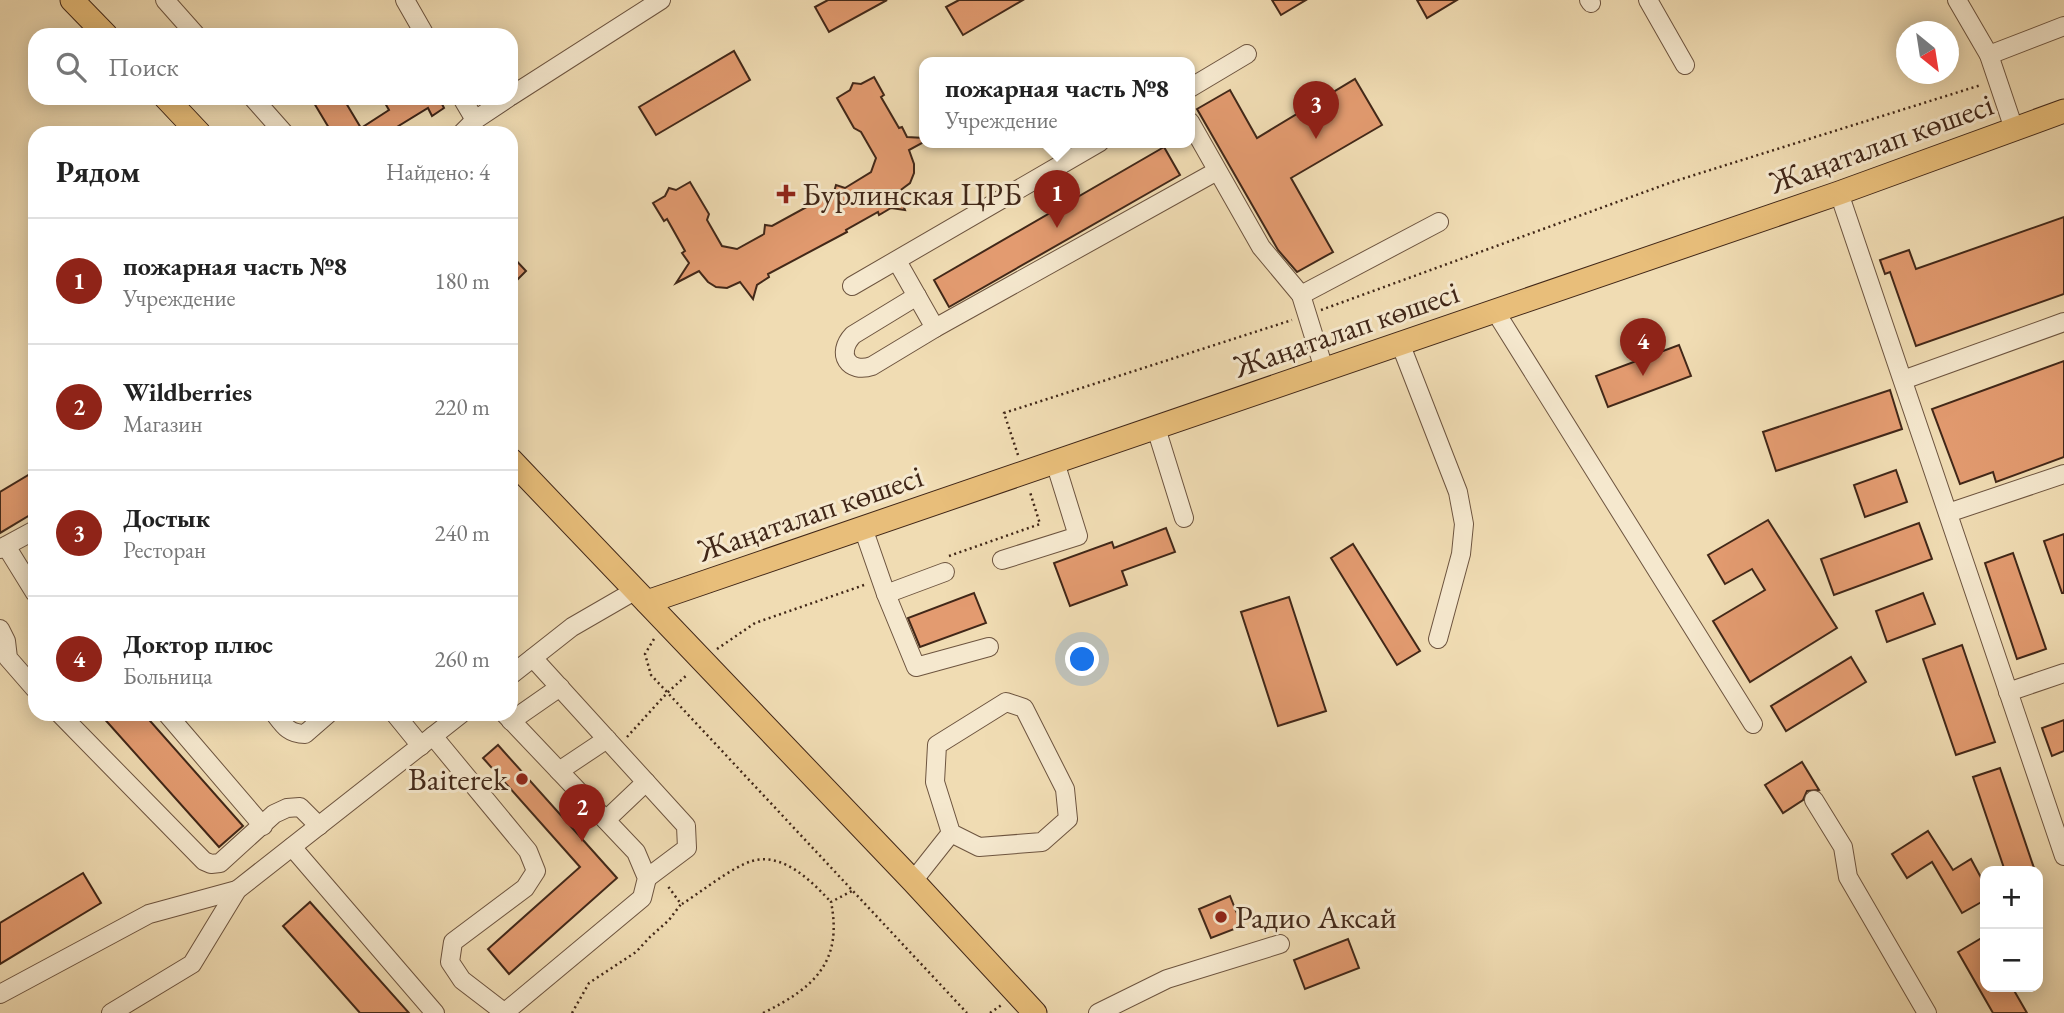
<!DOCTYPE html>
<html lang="ru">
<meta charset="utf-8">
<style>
:root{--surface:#fff;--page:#f2f2f2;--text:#222;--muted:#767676;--line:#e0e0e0;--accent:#8f2418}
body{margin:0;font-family:"EB Garamond",serif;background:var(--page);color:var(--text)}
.controls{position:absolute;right:21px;bottom:21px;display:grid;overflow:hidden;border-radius:14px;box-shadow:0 4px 18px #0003}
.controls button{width:63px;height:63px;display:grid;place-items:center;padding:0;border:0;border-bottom:2px solid var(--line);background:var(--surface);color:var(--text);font:35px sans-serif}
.compass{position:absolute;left:1896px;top:21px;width:63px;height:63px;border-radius:50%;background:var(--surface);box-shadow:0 4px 18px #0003;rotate:150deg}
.you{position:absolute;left:1083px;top:660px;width:24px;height:24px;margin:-18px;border:5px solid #fff;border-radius:50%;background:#1a73e8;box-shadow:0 0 0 10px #1a73e833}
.badge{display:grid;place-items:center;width:46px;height:46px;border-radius:50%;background:var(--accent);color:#fff;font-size:23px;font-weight:700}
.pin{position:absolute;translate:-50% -58px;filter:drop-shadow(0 2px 4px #0008)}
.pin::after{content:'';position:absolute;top:37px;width:24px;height:21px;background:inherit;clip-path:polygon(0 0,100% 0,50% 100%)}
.popup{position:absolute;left:919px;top:57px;width:276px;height:91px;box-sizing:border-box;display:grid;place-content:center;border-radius:14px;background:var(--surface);filter:drop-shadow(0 2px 5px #0005);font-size:23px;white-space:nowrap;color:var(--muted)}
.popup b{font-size:26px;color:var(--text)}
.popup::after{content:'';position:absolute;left:50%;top:100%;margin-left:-14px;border:14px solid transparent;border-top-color:var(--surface)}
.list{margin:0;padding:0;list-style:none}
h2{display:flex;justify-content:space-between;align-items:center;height:91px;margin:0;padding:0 28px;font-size:30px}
h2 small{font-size:23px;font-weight:400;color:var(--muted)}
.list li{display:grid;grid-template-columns:46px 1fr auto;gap:21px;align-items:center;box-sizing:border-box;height:126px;padding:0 28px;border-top:2px solid var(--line)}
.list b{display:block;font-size:26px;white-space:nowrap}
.list p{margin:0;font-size:23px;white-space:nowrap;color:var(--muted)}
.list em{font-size:23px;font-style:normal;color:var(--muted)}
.icon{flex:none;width:38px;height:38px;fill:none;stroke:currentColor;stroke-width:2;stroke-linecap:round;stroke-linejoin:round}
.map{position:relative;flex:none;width:2064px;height:1013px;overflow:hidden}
.search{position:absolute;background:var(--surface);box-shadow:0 4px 18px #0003;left:28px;top:28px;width:490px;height:77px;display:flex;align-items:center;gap:18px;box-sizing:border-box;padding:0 24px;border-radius:21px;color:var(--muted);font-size:26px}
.panel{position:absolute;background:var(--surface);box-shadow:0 4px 18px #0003;left:28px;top:126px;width:490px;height:595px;border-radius:21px}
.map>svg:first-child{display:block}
.building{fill:#e39b70;stroke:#412718;stroke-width:2}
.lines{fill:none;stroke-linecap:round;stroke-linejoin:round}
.minor-casing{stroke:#6d543f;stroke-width:20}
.major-casing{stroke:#412718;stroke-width:25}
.path{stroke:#412718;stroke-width:2.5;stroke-dasharray:2 3.5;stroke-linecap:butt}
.minor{stroke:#f5e8ce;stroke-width:18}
.major{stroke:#e8be7a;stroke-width:23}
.poi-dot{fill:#8f2418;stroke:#f5e8ce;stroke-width:2.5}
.labels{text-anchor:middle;stroke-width:6;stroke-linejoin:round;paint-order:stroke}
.street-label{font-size:32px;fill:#412718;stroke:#f5e8ce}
.poi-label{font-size:32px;fill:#412718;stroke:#f5e8ce;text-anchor:start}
</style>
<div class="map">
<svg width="2064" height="1013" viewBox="0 0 2064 1013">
<rect width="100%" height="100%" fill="#f0dcb3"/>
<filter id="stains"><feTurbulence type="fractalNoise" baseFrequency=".00286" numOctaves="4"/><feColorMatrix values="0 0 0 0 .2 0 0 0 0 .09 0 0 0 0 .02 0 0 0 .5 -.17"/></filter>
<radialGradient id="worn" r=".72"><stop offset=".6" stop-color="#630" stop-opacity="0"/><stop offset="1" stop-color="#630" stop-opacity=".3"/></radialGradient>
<!-- building -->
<g class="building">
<path d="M828,0H887L829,32L815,7Z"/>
<path d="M959,0H1023L963,35L946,7Z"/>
<path d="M1272,0H1306L1281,15Z"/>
<path d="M1417,0H1457L1427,18Z"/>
<path d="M734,51L750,80L656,135L639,107Z"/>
<path d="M874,77L884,95L881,97L899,128L902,127L907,137L924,138V142L909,150L914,164V173L910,183L898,192L905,210L891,208L879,215L878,212L846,230L847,232L768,274L769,277L757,285L753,299L740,282L727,288L716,287L708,282L699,271L676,283L689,263L682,253L685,251L667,219L664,221L653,203L665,196L669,188L676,190L690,182L709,214L707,220L722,246L737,249L764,234L765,225L772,226L834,192L836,185L845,188L871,172L876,158L861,132L854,128L837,98L850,90L853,83L861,84Z"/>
<path d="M1355,79L1382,125L1291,178L1333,252L1297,272L1278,250L1197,109L1230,90L1257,138Z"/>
<path d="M311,98H343L361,128L389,110L382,98H443L440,100L444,108L432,116L428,108L387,133H332Z"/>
<path d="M1164,147L1180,175L949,307L934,280Z"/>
<path d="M2064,217V294L1916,346L1890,272L1885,274L1880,260L1909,250L1916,269Z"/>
<path d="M511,255L526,271L511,286Z"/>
<path d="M1679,345L1691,376L1608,407L1596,376Z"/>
<path d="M2064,361V457L1996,482L1993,472L1960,484L1932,409Z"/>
<path d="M1890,390L1902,429L1776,471L1763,432Z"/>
<path d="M1896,470L1907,502L1865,517L1854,485Z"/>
<path d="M35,471V512L0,533V492Z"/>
<path d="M1768,520L1837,628L1750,682L1713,621L1765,590L1752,569L1725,584L1708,555Z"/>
<path d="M1919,523L1932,559L1834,595L1821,559Z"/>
<path d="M1166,528L1175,552L1122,571L1127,585L1070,606L1054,563L1112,542L1114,548Z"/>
<path d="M2064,534V593H2062L2044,541Z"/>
<path d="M1353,544L1420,651L1397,665L1331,558Z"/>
<path d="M2013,553L2046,649L2017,659L1985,563Z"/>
<path d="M974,593L986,623L920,647L908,618Z"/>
<path d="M1923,593L1935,624L1887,642L1876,611Z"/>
<path d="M1289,597L1326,711L1278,726L1241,612Z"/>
<path d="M1962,645L1995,742L1956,755L1923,659Z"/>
<path d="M1851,657L1866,682L1786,731L1771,706Z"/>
<path d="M100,714H144L243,826L219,847Z"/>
<path d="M2064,720V751L2052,756L2042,728Z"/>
<path d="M498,745L617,878L509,974L488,949L580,867L483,758Z"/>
<path d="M1802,762L1819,790L1807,791L1803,800L1783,813L1765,785Z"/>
<path d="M2000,768L2035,871H2005L1973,777Z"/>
<path d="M1928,831L1953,870L1971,859L1985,885V900L1962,913L1932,862L1907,878L1892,854Z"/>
<path d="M83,873L101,903L0,964V923Z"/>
<path d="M1230,896L1242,926L1211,938L1199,909Z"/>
<path d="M310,902L409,1013H360L283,926Z"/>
<path d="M1985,936V987H2012L2027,1013H1993L1958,952Z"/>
<path d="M1348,939L1359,968L1305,989L1294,960Z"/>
</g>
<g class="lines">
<defs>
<g id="minor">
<path d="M165,0L196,35"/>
<path d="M405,0L425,35"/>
<path d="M1589,0L1591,3"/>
<path d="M1648,0L1685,65"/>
<path d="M1957,0L1989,55L2014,129"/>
<path d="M1989,55L2064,26"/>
<path d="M1190,88L1247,54"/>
<path d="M511,96L661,0"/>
<path d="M253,98L284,133"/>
<path d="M462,98L475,120"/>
<path d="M1190,122L1261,247L1301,295L1324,369"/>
<path d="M462,133L475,120L508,98"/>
<path d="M1839,193L2064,856"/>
<path d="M897,261L935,328L1217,171"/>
<path d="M852,286L1100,142"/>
<path d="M1301,295L1439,222"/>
<path d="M917,296L853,335C835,354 849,374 872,366L935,328"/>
<path d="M1495,311L1753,724"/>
<path d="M1400,343L1458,492L1464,524L1461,554L1438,639"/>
<path d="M1903,380L2064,322"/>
<path d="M1156,428L1184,518"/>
<path d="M1948,513L2064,474"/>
<path d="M863,528L886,594L916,667L989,647"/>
<path d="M6,546L35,593"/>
<path d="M0,549L35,530"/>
<path d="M1002,560L1078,536L1055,462"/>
<path d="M886,594L945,572"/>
<path d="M0,629L6,641L8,658L35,689"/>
<path d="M533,658L686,826L687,848L647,878"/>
<path d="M511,675L572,627L636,590"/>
<path d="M2008,692L2064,673"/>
<path d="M1006,702L1024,708L1065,789L1068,819L1042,842L979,847L951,833L935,782L937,745Z"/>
<path d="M60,714L204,861L211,864L220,863L274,814L287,808L300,807L319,826"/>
<path d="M167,714L263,826"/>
<path d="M275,714C284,726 289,734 305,734L328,714"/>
<path d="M395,714L421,746"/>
<path d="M511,721L560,687"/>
<path d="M433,736L528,851L536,871L525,888L453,942L450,962L462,980L505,1013"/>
<path d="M559,771L607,739"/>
<path d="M1814,800L1843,847L1848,877L1927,1013"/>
<path d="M606,820L646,782"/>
<path d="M292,847L435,1013"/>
<path d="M913,881L951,833"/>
<path d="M0,994L149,914L237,890"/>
<path d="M111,1013L192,964L237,890L461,714"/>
<path d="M504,1013L642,898L647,878L636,852L505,714"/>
<path d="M1098,1013L1167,979L1280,944"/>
</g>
<g id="major">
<path d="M72,0L106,35"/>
<path d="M166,98L199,133"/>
<path d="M511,460L913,881L1035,1013"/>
<path d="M647,602L1839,193L2064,111"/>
</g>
</defs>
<!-- minor casing -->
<use href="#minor" class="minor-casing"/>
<!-- major casing -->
<use href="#major" class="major-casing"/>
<!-- path -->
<g class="path">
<path d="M1321,310L1672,182L1981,85"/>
<path d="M1018,455L1004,413L1292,320"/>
<path d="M949,556L1040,524L1030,492"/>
<path d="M654,639L645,654L651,675L967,1013"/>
<path d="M717,649L755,623L867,584"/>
<path d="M627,737L667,693L688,674"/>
<path d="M682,904C701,892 732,867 752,861C784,852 812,882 831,902"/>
<path d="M572,1013L589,983L636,952L650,937L669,920L681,904L667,885"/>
<path d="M763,1013C814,988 843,962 831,902L852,891"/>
<path d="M990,1013L1003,1004"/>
</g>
<!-- minor -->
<use href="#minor" class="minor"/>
<!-- major -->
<use href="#major" class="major"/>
</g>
<!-- markers -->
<g class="poi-dot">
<path d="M782.5 183.5h7v7h7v7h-7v7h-7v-7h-7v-7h7z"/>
<circle cx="522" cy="779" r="7"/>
<circle cx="1221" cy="917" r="7"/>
</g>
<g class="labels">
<!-- street labels -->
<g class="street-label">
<text transform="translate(1881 143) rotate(-20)" y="11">Жаңаталап көшесі</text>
<text transform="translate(1346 329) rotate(-19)" y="11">Жаңаталап көшесі</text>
<text transform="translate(810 513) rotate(-19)" y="11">Жаңаталап көшесі</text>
</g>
<!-- poi labels -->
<g class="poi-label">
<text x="802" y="205">Бурлинская ЦРБ</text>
<text x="508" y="790" text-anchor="end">Baiterek</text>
<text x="1235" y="928">Радио Аксай</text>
</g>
</g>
<rect width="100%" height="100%" filter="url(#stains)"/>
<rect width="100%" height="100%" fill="url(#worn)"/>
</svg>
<div class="controls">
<button>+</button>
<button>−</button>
</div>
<svg class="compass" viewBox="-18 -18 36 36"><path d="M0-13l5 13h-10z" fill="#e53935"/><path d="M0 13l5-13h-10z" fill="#767676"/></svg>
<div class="you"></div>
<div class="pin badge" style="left:1057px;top:228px">1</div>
<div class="popup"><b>пожарная часть №8</b>Учреждение</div>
<div class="pin badge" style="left:582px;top:842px">2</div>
<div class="pin badge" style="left:1316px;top:139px">3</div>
<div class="pin badge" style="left:1643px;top:376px">4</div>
<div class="search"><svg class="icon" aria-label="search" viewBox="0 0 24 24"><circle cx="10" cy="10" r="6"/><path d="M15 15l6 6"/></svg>Поиск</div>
<section class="panel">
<h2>Рядом<small>Найдено: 4</small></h2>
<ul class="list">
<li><span class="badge">1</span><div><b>пожарная часть №8</b><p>Учреждение</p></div><em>180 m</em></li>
<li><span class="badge">2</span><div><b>Wildberries</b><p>Магазин</p></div><em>220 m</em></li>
<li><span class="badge">3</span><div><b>Достык</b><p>Ресторан</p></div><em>240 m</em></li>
<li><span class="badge">4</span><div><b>Доктор плюс</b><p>Больница</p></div><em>260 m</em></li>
</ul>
</section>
</div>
